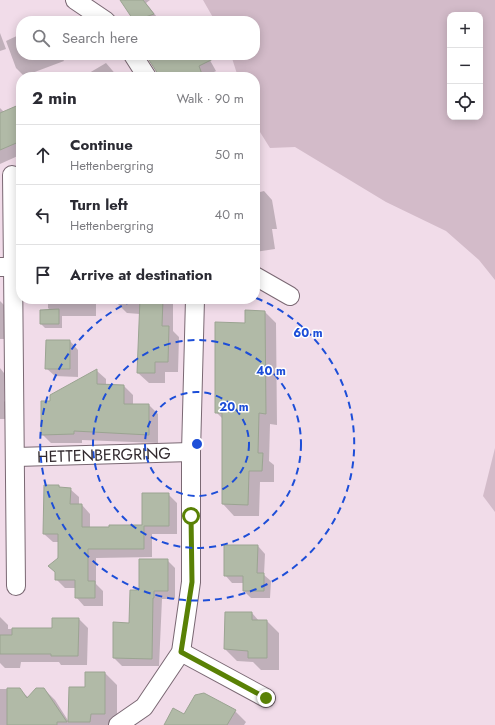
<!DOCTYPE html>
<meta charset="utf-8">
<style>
:root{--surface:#fff;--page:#f2f2f3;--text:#2b2b33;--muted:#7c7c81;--line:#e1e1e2}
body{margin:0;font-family:Jost,sans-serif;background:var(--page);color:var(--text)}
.controls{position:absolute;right:12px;top:12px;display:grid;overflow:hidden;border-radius:8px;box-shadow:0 2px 10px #0003}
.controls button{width:36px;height:36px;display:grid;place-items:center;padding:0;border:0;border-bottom:1px solid var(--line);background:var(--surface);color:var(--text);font:20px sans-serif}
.stop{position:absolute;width:12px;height:12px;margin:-9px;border:3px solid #598105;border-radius:50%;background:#fff}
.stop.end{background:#598105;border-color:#fff;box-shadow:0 1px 4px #0008}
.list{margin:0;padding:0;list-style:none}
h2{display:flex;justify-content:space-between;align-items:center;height:52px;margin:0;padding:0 16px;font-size:17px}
h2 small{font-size:13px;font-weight:400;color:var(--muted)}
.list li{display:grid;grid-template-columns:26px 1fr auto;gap:12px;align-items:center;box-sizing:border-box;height:60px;padding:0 16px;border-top:1px solid var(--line)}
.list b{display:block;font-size:15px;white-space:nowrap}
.list p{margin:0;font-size:13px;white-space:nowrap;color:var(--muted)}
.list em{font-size:13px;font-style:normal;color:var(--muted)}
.icon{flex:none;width:22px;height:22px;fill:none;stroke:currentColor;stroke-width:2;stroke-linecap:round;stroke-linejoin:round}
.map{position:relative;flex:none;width:495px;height:725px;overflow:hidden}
.search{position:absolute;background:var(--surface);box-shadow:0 2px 10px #0003;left:16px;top:16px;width:244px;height:44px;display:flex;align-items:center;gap:10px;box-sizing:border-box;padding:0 14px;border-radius:16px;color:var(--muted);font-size:15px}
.panel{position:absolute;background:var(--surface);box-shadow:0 2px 10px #0003;left:16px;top:72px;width:244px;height:232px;border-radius:16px}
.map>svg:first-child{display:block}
.green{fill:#d3bbc9;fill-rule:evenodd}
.shadow{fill:#0003}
.building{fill:#b1baa7;stroke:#9ba492}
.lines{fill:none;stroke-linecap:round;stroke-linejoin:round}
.minor-casing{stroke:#7a6873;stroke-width:20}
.minor{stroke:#fff;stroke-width:18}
.route{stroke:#598105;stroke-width:5}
.ring{fill:none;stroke:#1d4ed8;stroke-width:2;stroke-dasharray:7 5}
.labels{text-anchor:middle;stroke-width:3;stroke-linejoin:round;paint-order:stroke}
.street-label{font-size:16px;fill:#31292e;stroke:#fff}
.centre{fill:#1d4ed8;stroke:#fff;stroke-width:2}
.ring-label{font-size:12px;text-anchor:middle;font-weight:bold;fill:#1d4ed8;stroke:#fff;stroke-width:3;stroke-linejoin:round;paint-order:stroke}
</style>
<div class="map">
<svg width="495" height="725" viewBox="0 0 495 725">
<rect width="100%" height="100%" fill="#f1dce9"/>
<!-- green -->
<g class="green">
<path d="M203,0H495V280L479,260L446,231L386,202L295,147L270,148L255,124V77H238L231,55H255V21H215ZM450,15H480V117H450Z"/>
<path d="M495,448V512L483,496Z"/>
</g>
<!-- shadow -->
<g class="shadow">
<path d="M122,0H150L146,3L160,21H135Z"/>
<path d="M0,33L6,49L0,51Z"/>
<path d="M21,34V55H61L64,61L24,76L16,68L6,41Z"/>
<path d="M159,55H207L216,71L208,75V77H161Z"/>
<path d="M106,63L118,77H85L84,76Z"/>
<path d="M21,105V156L20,155L0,164V108L4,112Z"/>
<path d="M255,178L258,182L260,192L264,191L272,200L277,229H272L275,249L255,252Z"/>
<path d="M48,299H96V316H62V328H45L41,324V310H50L48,308Z"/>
<path d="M117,299H173V331L179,337L178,372H165V383H149L138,373L140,314L127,313L117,303Z"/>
<path d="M0,301L7,308V339H0Z"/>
<path d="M265,312L276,323L277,425L270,424L269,461L274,465V482H260L259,516H234L223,504V419L216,412L246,324Z"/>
<path d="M70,341L78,350V377L55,376L46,368Z"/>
<path d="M0,368L4,373V401L7,404V419H0Z"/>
<path d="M97,371L106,379V386H124L133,395V405H149L158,414V443L82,440V443H51L42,434L51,401Z"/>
<path d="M59,486L61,488L70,489L79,497V505H82L90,514V528L143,526L168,494L177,503V534H152V557L96,558V584L103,591V606H84L76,597V588H65L56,579L59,542H53L44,534Z"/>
<path d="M258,546L265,554L264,575L271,581L270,598H251L244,591V583H232L225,575Z"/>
<path d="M167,560L175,568V599H162L159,666H122L114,658L130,624L140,591Z"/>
<path d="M252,613L259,621H267L279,633V670H261L253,662L237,661L225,649Z"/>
<path d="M0,617L8,625V629H53L79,619L88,628L87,665H61L59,662H21L20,668H5L0,663Z"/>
<path d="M105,673L117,685V725H0V689H19L29,698L44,689L55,700L69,722L86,688Z"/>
<path d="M204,694L235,711L246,722L244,725H165L185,715Z"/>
</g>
<!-- building -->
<g class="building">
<path d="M120,0H143L154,14L134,21Z"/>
<path d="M157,55H221L199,66L203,77H160L149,60Z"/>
<path d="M21,104V141L0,150V113Z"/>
<path d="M140,299H163L162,326H169L168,362H155V373H137Z"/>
<path d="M59,309V324H40V310Z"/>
<path d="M245,310L265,311L266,414L259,413L258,453H263L262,471H249L248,505L222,504V413H215V322L245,323Z"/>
<path d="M46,340H70V369H45Z"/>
<path d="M97,369V384L124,385V404H149V435L74,431V434L41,435V401H50V395Z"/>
<path d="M44,485H59V487L71,488L70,504H82V527H109V525H142V493H169V526H144V549H88V581H95V598H75V580H55V572L48,566L58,558V534H43Z"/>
<path d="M224,545H258L257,573H264V591H243V576H224Z"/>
<path d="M139,559H168V591H154V598H153L152,659L113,658V622L129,623L130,590H139Z"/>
<path d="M225,612H252V620H267V658H248V651L224,649Z"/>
<path d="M52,618H79L78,656H51V654H0V635H12V628H52Z"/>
<path d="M85,672H105V714H91L90,722H68L69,687H85Z"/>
<path d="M7,688H20L27,698L36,688H44L67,722H57V725H7Z"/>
<path d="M204,693L236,710L227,725H164L173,708L184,714L195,695Z"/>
</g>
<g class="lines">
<defs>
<g id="minor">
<path d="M75,0L106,21"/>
<path d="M133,55L147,77"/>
<path d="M0,267H13L12,175"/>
<path d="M13,267L16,586"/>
<path d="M255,276L290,296"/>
<path id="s1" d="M16,457L191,452"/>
<path d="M181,652L266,698"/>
<path d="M118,725L144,707L181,652L191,582V452L195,299"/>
</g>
</defs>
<!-- minor casing -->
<use href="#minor" class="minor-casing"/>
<!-- minor -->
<use href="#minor" class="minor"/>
</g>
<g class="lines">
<!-- route -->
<path class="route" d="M191,516L192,582L181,652L266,698"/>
</g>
<!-- distance rings -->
<g class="ring">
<circle cx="197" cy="444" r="52"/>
<circle cx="197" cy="444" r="104"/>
<path d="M256 298A157 157 0 1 1 136 299"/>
</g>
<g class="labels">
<!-- street labels -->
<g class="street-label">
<text dy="6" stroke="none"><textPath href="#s1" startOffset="88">HETTENBERGRING</textPath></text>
</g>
</g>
<circle cx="197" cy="444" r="6" class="centre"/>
<g class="ring-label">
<text x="308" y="337">60 m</text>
<text x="271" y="375">40 m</text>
<text x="234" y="411">20 m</text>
</g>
</svg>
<div class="controls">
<button>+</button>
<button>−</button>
<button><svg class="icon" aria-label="locate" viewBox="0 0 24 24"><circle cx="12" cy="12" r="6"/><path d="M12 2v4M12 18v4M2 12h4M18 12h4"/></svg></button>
</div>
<div class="stop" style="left:191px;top:516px"></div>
<div class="stop end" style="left:266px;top:698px"></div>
<div class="search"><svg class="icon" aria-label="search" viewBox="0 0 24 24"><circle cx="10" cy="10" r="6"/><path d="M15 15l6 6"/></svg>Search here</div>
<section class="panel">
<h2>2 min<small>Walk · 90 m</small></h2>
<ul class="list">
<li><svg class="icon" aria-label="ahead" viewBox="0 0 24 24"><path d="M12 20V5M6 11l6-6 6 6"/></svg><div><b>Continue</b><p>Hettenbergring</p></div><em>50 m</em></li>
<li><svg class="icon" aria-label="left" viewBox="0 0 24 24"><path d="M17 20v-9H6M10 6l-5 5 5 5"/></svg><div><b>Turn left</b><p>Hettenbergring</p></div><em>40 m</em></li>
<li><svg class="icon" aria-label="arrive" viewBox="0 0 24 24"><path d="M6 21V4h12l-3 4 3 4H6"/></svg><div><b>Arrive at destination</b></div></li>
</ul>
</section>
</div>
